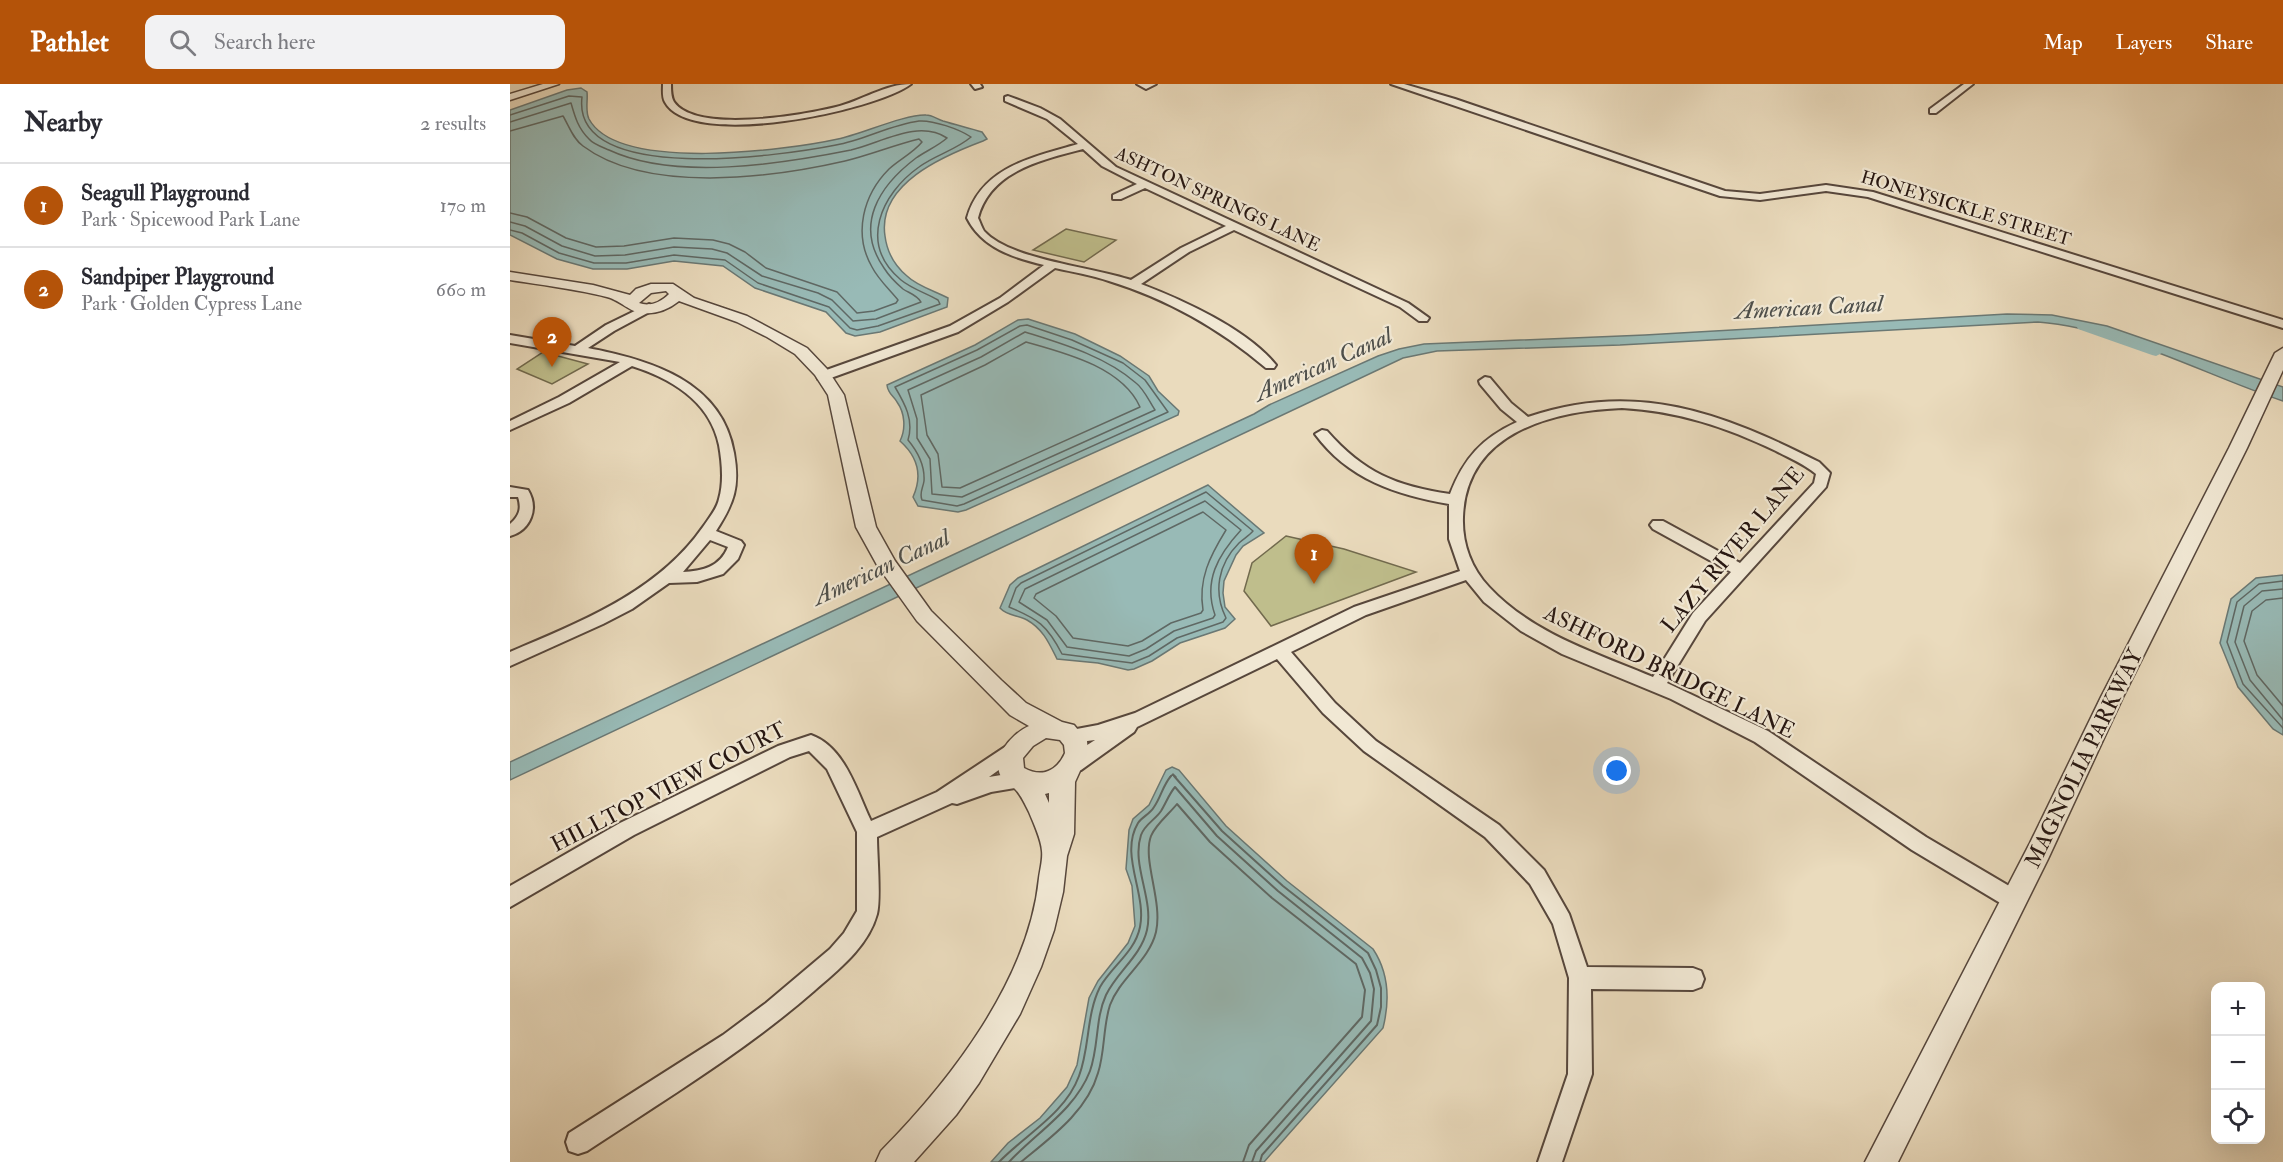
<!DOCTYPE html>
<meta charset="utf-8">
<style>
:root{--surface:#fff;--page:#f2f2f3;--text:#2b2b33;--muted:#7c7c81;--line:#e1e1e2;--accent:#b45309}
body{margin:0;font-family:"IM FELL Double Pica",serif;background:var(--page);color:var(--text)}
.controls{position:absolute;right:18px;bottom:18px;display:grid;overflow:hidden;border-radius:12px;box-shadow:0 6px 24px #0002}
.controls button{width:54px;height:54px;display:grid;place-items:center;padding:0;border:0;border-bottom:2px solid var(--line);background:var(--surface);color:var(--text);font:30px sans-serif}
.you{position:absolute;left:1107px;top:687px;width:21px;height:21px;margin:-15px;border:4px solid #fff;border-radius:50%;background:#1a73e8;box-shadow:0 0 0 9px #1a73e833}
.badge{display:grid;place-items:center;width:39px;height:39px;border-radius:50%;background:var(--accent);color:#fff;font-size:20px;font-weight:700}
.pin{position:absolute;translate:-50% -50px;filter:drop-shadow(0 2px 3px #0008)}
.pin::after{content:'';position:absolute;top:32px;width:21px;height:18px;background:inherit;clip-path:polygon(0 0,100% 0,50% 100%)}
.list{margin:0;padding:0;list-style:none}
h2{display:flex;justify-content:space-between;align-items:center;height:78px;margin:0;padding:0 24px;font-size:26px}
h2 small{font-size:20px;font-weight:400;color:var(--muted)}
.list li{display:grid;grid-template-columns:39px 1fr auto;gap:18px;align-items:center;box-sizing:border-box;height:84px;padding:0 24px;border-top:2px solid var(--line)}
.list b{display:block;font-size:22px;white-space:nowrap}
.list p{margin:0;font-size:20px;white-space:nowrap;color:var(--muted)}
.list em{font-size:20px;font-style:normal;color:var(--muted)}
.icon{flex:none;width:33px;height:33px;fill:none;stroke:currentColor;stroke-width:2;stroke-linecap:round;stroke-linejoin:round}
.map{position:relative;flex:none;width:1773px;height:1078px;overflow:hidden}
header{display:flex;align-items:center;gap:36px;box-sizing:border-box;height:84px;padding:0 30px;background:var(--accent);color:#fff}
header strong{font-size:28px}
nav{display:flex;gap:33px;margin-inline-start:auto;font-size:21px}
.search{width:420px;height:54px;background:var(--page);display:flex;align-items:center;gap:15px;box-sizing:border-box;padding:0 21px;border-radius:12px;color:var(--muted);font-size:22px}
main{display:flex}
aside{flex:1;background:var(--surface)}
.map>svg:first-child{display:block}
.green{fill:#bfbe8c;stroke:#726a4e;stroke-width:1.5}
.water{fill:#98bab6;stroke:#6a7874;stroke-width:1.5}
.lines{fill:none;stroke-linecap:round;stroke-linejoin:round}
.shore-far1{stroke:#5f6864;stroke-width:1.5}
.shore{stroke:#5f6864;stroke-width:2}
.canal{fill:#98bab6;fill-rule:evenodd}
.minor-casing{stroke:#57473c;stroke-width:4}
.tertiary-casing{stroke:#57473c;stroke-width:3}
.minor{fill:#f1e8d4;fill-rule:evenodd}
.tertiary{fill:#f1e8d4;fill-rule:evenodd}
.labels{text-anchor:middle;stroke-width:4.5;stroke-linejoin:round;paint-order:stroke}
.far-street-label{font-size:18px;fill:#261611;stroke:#f1e8d4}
.street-label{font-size:22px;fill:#261611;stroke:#f1e8d4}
.water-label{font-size:24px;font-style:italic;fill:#4e4f4b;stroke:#f1e8d4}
</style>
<header>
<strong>Pathlet</strong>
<div class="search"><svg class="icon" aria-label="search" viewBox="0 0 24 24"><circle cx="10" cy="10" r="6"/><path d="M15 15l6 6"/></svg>Search here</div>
<nav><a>Map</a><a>Layers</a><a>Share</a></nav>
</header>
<main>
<aside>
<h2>Nearby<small>2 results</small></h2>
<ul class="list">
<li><span class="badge">1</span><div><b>Seagull Playground</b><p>Park · Spicewood Park Lane</p></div><em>170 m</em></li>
<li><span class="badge">2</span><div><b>Sandpiper Playground</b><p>Park · Golden Cypress Lane</p></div><em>660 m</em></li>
</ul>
</aside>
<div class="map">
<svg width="1773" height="1078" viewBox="0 0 1773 1078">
<rect width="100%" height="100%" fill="#eadbbd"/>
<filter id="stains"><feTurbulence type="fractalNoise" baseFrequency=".00333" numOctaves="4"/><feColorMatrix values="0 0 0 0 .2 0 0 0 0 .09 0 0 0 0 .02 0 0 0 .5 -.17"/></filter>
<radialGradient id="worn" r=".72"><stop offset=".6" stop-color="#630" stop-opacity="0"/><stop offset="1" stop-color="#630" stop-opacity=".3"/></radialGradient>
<!-- green -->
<g class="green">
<path d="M556,145L606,156L574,178L523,166Z"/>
<path d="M33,268L78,280L42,300L7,285Z"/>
<path d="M776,452L834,465L906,488L761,542L734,507L742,479Z"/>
</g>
<!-- water -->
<g class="water">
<path d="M71,4L77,8C78,17 75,27 79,35C108,89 278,66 328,55C351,50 396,30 416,31C422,31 427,35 433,37C446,41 459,44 472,48L477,55L473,57C433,72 367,100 375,152C377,168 385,182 397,192C407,202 425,207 438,214L437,223L370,248L345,252L336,249L316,228L245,204L213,182L164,177L117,185H83L47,175L0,151V26L57,6Z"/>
<path d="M1497,230L1542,231L1597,242L1773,303V317C1692,290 1613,245 1528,238L1110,261L927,267L893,274L0,696V678L744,330L759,321L868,272L889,265L914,260L1135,251Z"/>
<path d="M518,235L565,250L610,272L639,292L648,307L669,327L668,331L456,426L448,428L408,422L403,413C413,391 408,373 390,357C396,345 395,329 387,318C383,311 378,310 377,301L465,261L508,236Z"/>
<path d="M698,401L754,449L733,462L726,471L714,497L713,509L715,523L725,535L715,544L670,559L642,577L624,585L618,586L588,579L547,575C539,559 533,545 517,536C508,531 497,532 490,524L500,501L508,494Z"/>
<path d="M1773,491V651L1763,645L1728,603L1710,559L1721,515L1746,494Z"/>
<path d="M662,683L669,686L716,742L777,797L863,865C879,889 880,916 873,944L754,1078H481L498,1059L530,1034L557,1003L567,981L579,914L588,897L618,859L625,842L622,802L616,785L619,746L623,735L639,721L656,686Z"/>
</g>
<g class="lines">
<!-- shore-far1 -->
<g class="shore-far1">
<path d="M0,31L59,12L72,13C61,103 276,71 326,61C354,56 380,41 409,37C423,36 449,45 461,53C446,66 425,71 409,83C371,110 348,160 391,196C402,205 416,209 428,216L430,220L368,242L347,246L340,244L319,223L248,199L215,176L164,171L116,179H84L49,169L12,149L0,146"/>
<path d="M0,38L61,19C65,33 68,44 79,55C83,60 92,63 99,66C165,97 271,80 341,66C371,59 408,35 437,54C428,62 416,67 406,74C369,102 344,141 374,184C379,192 386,199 393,205C399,209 407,211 411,218L366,235L343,237L322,216L308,209L252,192L217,169L202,165L164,163L115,171L85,172L52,162L15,142L0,138"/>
<path d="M0,47L53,32C59,42 63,55 73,62C137,110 261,94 335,77C360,71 384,61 409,55L412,58C403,69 390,75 379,85C353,111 343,150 362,183C368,195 379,205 388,216L386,219L364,227L347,229L327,208L256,184L235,168L219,160L203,156L164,154L114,162L86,163L56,154L17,133L0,129"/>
<path d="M517,241L562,256L613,279L635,296L658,328L454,420L447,422L412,416C409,409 413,404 414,397C415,381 408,368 398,356C404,336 395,320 385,303L467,266L510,242Z"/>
<path d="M515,248C553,260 595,272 626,299C634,305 639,317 645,326L452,413L422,410L420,375L407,354V335L398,306L471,273Z"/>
<path d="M516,258C555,269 612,283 630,323L450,404L432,403L428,370L417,351L411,311L475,281Z"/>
<path d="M696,408L743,447C739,452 733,455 729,459C708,480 703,508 716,534L713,538L667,554L639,572L622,579L552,570C537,541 528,535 499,523L506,504L511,499Z"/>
<path d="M695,417L731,446C708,471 693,497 705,531L703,534L664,547L636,565L619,572L557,563L537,536L509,518L515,505Z"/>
<path d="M693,428L716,446C700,472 688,495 693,526L691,529L661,539L632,557L618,562L563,554L546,532L524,514L526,510Z"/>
<path d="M1773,497L1749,500L1727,518L1717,558L1733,600L1773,644"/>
<path d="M1773,505L1752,507L1734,522L1725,558L1740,596L1773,636"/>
<path d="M1773,514L1756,516L1742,527L1734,557L1747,591L1773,622"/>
<path d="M660,693L663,690L666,693"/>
</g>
<!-- shore -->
<g class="shore">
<path d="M664,692L712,747L773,802L858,869L866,886L871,904V923L867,941L752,1071L750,1078"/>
<path d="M489,1078C516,1050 555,1030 569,992C580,963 576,931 590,903C602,882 625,868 630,843C637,809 609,771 628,739C632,733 640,730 644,723C651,713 653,701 661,692"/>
<path d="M499,1078C527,1048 565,1026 580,987C589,962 585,935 596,911C607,888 631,872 637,846C644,815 621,781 631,751C635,740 645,736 651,727C656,719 659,710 665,703L707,752L768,807L852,874L860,889L864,905L861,937L746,1067L742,1078"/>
<path d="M511,1078C540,1054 577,1028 588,989C595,968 593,942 600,921C610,894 639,877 646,848C653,817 632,776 641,752C645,741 660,729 667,720L700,758L762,814L846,880L855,906L852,933L739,1061L733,1078"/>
</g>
<!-- canal -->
<path class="canal" d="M1572,240L1650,267L1652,269L1646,272L1642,271L1568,245L1567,243Z"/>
<defs>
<g id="minor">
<path d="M153,0H161C161,6 161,13 164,18C187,50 293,31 326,23C351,17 375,0 401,0C365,27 181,66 155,18C152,13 153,6 153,0Z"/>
<path d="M461,0H470L472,3L465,5Z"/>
<path d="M627,0H646L636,5Z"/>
<path d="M881,0H894L945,15L1215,107L1250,110L1316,101L1363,108L1773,236V244L1358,113L1316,107L1250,116L1210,112Z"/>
<path d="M1454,0H1463L1426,29H1420V25Z"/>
<path d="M498,12L530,24L550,35L606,83L898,219L919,234L917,237H909L890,223L724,146L679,168L631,200C673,216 737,245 766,281L764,284H756C709,244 657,215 599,197C581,191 563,188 545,184L498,218L448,248L318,295H308L307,292L308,289L440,242L490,214L534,181C504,174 472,164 457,134C471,83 523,73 568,60L537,35L495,17V13ZM573,65L592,82L627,100L603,111V115H611L635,104L716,142L671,164L621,196C583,183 500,176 474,147C472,144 470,138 468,134C480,87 531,76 573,65Z"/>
<path d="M139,220L145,224L143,226L104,247L78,264C140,276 212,297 224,369C230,403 224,419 206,447L231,457L234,461L228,475L213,490L187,498L159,499L122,525L93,540L0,582V568C70,538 148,508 193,443C199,434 207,425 209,415C214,398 212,378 209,361C200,317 160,294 122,282L59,319L0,346V337L49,313L110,278L0,259V251L65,262L96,241ZM200,456L218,463C210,483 192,487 173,488Z"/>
<path d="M975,293L980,294L1001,319L1018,333C1126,296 1212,329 1309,378L1320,389L1316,403L1195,537L1157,599L1258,647L1416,753L1511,809L1514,816L1511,823L1504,826L1497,823L1402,766L1245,658L1161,615L1052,570L1011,547L974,518L956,496L856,531L781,568L825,619L866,657L989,741L1034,786L1059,830L1077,883L1183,884L1191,887L1194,895L1191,903L1183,906L1081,905L1082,990L1052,1078H1028L1058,990L1059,894L1043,840L1020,800L975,753L854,667L813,629L767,575L627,643L624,648L571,686L564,688L557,686L555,680L557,674L585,656L562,659L556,657L553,652L556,647L588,641L625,629L844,523L950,487L939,455V420C886,411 838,395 805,350L812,346L817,347C854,389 886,402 940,410C954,374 972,354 1007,338L991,325L970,300L969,297ZM1112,324C1168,327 1216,343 1266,367C1279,374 1294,380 1306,390L1304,399L1230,479L1153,437H1143L1140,441L1143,445L1221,488L1183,529L1143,593C1086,569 1023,550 979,503C961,484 952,459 953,433C956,348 1042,327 1112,324Z"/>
<path d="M0,403L18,406C29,424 21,446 0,452V440C9,432 12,425 8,413H0Z"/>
<path d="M301,651C335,663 347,708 361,737L427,708L504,657L511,660L513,665L511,670L479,693L510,688L517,690L519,696L517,702L481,708L447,720L442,719L367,753C367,771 371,815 367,830C358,863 328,886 304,907C234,968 154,1016 77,1067L68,1070L59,1067L56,1058L59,1049L213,951L256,919L320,865L334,849L347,827V748L317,685L299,667L280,673L124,751L0,823V802L110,739L268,662Z"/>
</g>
<g id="tertiary">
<path d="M33,0H49L0,16V10Z"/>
<path d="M0,188L83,201L120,211L126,205L141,200H163L184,214L237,232L297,264L317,285L334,311L366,443L385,477L421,527L491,596L516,619L552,638L564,641L577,657L578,669L565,698L564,750L557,772L553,808L544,846L531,883L510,930L469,999L446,1031L404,1078H366L371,1067C440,997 519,896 529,794C530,786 533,775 532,767C531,755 524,740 519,728C515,720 511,711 505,705C502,701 497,700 494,697C477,677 501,650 519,642L500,631L407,537L367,481L346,443L318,311L305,291L285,270L257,253L227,238L169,217C159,225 147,230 134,229C118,228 112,217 97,213C66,205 32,201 0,196ZM156,207L159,210C151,218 140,223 129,219L141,209ZM536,654L550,656L554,661L555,669C547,687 532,694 514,684L513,674L523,662ZM539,709V719L535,710Z"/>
<path d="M1773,264V286L1737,364L1613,613L1538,775L1388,1078H1355L1520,759L1591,613L1719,364L1765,269Z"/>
</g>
</defs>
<!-- minor casing -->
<use href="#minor" class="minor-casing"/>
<!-- tertiary casing -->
<use href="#tertiary" class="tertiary-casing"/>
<!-- minor -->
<use href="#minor" class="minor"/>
<!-- tertiary -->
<use href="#tertiary" class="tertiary"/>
</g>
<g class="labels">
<!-- far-street labels -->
<g class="far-street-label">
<text transform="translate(708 115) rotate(25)" y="6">ASHTON SPRINGS LANE</text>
<text transform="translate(1456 124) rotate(17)" y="6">HONEYSICKLE STREET</text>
</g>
<!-- street labels -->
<g class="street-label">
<text transform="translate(1222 465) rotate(-50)" y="8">LAZY RIVER LANE</text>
<text transform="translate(1160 587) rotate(26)" y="8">ASHFORD BRIDGE LANE</text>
<text transform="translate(1573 674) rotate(-64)" y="8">MAGNOLIA PARKWAY</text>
<text transform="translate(158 702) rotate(-27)" y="8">HILLTOP VIEW COURT</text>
</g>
<!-- water labels -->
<g class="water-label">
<text transform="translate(1299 223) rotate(-3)" y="8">American Canal</text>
<text transform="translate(813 280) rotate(-24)" y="8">American Canal</text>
<text transform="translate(371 483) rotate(-25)" y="8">American Canal</text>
</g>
</g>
<rect width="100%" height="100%" filter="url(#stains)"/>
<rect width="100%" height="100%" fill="url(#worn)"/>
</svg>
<div class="controls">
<button>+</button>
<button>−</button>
<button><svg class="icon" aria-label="locate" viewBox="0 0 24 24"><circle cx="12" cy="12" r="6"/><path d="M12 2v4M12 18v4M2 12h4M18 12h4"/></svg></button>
</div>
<div class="you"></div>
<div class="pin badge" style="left:804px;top:500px">1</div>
<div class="pin badge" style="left:42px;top:283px">2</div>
</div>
</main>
